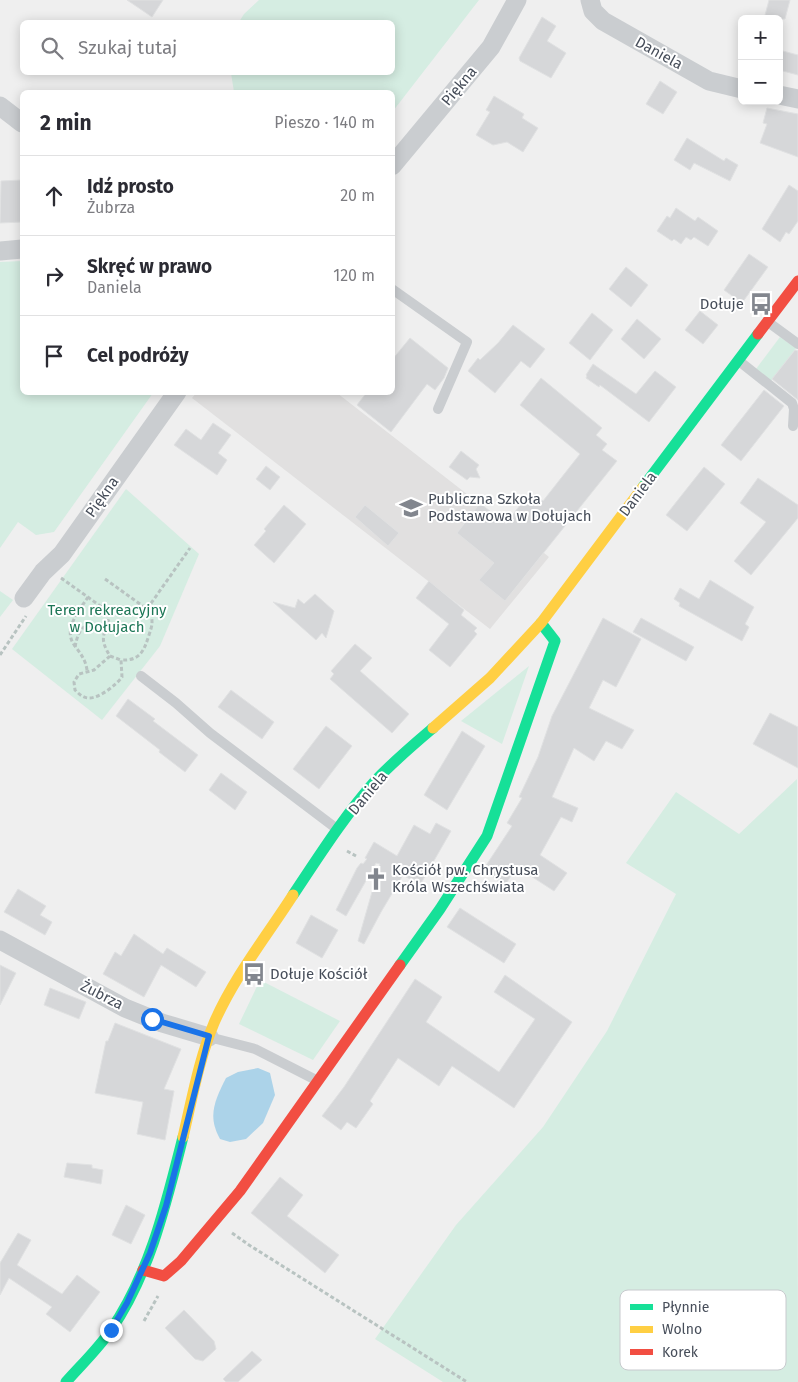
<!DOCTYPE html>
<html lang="pl">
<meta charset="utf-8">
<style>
:root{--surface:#fff;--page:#f2f2f3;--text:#2b2b33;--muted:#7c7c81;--line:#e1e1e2}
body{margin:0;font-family:"Fira Sans",sans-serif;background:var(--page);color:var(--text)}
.controls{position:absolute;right:15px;top:15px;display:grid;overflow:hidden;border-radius:8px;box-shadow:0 2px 12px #0003}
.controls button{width:45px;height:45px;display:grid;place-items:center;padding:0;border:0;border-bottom:1px solid var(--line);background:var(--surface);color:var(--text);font:25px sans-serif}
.stop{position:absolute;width:15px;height:15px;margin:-11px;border:4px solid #1a73e8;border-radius:50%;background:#fff}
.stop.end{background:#1a73e8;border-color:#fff;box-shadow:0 1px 5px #0008}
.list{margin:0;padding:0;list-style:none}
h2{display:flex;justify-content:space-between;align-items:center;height:65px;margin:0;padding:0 20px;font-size:21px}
h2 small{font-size:16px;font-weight:400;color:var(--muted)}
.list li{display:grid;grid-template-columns:32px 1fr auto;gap:15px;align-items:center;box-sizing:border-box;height:80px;padding:0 20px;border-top:1px solid var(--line)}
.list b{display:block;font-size:19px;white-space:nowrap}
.list p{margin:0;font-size:16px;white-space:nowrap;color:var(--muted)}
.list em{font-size:16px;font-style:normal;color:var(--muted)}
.icon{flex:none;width:28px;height:28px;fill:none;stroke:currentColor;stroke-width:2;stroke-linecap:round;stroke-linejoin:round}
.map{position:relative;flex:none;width:798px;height:1382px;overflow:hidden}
.search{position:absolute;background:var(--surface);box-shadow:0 2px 12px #0003;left:20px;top:20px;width:375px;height:55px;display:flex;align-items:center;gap:12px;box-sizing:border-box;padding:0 18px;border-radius:8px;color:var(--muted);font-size:19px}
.panel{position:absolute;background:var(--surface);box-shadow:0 2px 12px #0003;left:20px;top:90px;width:375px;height:305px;border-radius:8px}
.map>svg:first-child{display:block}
.education{fill:#e1e0e0}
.green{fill:#d5ede2}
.water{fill:#acd3e9}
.building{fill:#d6d7d9;stroke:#e0e1e2}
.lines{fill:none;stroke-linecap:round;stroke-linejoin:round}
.path{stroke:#b8c3c1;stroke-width:3;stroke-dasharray:4 2.5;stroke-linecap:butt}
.lane{stroke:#cacdd0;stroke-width:10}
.street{stroke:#cacdd0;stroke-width:19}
.fast{stroke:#16e098;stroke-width:11}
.slow{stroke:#ffcf43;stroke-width:11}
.jam{stroke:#f24e42;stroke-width:11}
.route{stroke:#1a73e8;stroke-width:6}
.labels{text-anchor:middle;stroke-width:4;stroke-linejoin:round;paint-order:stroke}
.street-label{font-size:15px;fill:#474e5a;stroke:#fff}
.poi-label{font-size:15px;fill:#474e5a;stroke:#fff;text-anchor:start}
.park-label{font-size:15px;fill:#1d7757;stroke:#fff}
.key{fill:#fff;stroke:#c8cace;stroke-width:1}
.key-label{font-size:14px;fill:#474e5a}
</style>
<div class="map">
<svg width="798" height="1382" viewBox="0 0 798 1382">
<rect width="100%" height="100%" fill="#efefef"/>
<!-- education -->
<path class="education" d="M197,392L337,393L517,533L518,532L549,557L490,629L192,398Z"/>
<!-- green -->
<g class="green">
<path d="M259,0H479L393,111L392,92H234L231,73L392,72V22H239L244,14Z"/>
<path d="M22,261V392L153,393L54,532L36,535L18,522L0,548V262Z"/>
<path d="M780,337L796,348L771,381L756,369Z"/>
<path d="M126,489L199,554L160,646L102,720L12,649Z"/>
<path d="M0,591L13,600L0,617Z"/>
<path d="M529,666L502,744L461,721Z"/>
<path d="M797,779L798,1382H443L375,1339L456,1225L543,1127L607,1031L676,894L626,863L676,792L739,834Z"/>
<path d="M260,980L340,1021L313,1060L239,1024Z"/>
</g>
<!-- water -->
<path class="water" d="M258,1068L270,1073L275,1095L263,1123L246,1139L230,1142L220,1139C207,1116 215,1100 226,1078L238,1072Z"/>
<!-- building -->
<g class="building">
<path d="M127,0H163L152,17Z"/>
<path d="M769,0H790L785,19H764Z"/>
<path d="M542,17L556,26L547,41L566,53L551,78L520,61L519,58Z"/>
<path d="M779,50L798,55V75L779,70Z"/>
<path d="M660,81L677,92L663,114L646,104Z"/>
<path d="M494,96L524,114L522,118L538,128L523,152L507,142L493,145L476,135L490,112L486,110Z"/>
<path d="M767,108L798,114V157L760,143L767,124L763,123Z"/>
<path d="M687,138L724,161L726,158L738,165L730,181L694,163L690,170L674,160Z"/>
<path d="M22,180V222L0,223L1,181Z"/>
<path d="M789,185L798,191V221L789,234L786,232L780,242L762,229Z"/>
<path d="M676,208L695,221L698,217L718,231L708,246L694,237L691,240L686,237L681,244L674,239L672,241L657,231L667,216L670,218Z"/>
<path d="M749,254L768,267L742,303L724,290Z"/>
<path d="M626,267L648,285L631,307L609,289Z"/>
<path d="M700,311L718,325L703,344L685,330Z"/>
<path d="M592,313L613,330L590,360L569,343Z"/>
<path d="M637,319L661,339L644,359L621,339Z"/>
<path d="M513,325L545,349L530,368L521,361L495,393L468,371L478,358L480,360L498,343Z"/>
<path d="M410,338L448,368L444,378L435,390L427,384L391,432L357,405L367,392H392V360Z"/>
<path d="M795,350L798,351V400L772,379Z"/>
<path d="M593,364L636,394L655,371L676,387L649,422L600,385L599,387L586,378L587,376L586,375Z"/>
<path d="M541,378L602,428L596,435L607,444L602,450L617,461L505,601L479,580L494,563L457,533L480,503L506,524L523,501L526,504L535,494L543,501L580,454L520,405Z"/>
<path d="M764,390L784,406L741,461L721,445Z"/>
<path d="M213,423L231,435L218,453L227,460L217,475L174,445L186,429L201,440Z"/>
<path d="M461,451L479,465L476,469L480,478L470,477L467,480L449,467Z"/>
<path d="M266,466L280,477L270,490L256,479Z"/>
<path d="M704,467L725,484L687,531L666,515Z"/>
<path d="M758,478L798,505V518L751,575L734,561L766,522L740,503Z"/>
<path d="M284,505L306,524L274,563L254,545L266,531L264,529Z"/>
<path d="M365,505L399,533L388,546L355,517Z"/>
<path d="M710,580L754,607L745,624L749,627L742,641L679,606L680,603L674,599L680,588L699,599Z"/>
<path d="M429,581L464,610L461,615L477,628L474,631L477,634L450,667L429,650L449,624L416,598Z"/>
<path d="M315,594L334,611L326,638L322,633L316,640L273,602L295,608L298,599L304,604Z"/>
<path d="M603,618L641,639L616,687L603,680L589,708L634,730L622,749L606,741L594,761L574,748L552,797L578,808L572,822L561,817L540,855L567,873L554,891L517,867L505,885L483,870L512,826L507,823L522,798L519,797L538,757L552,716Z"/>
<path d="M641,618L694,647L686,661L633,632Z"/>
<path d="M355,644L372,658L360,671L409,714L392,733L330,679L334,674L331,671Z"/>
<path d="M231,690L274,722L262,739L218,707Z"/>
<path d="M128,699L155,719L153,721L198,755L185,772L159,752L160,750L116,716Z"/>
<path d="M770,713L798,727V768L753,744Z"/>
<path d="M326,726L352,746L319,789L293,769Z"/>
<path d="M462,731L485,746L447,810L424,795Z"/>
<path d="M221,773L247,792L235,810L209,790Z"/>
<path d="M436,823L451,831L420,885L403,875L381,912L364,944L358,941L380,864L376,863L346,916L336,910L357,868L361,863L363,864L367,859L365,858L374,842L397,856L414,825L430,834Z"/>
<path d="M18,889L46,906L40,915L52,922L45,935L4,912Z"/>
<path d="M460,908L516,944L504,963L447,927Z"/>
<path d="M311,915L338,930L322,958L296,943Z"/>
<path d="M134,934L163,954L167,948L206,972L196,987L161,965L144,997L103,974L115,952L121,956Z"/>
<path d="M0,965L16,973L0,1005Z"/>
<path d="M505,975L572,1022L514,1108L452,1066L439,1086L398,1058L370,1101L373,1104L356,1128L347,1122L341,1130L322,1116L344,1087L415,979L442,997L426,1022L499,1072L535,1019L494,992Z"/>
<path d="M50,988L86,1002L79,1019L44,1005Z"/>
<path d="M115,1023L181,1049L164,1089L174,1091L165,1140L137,1134L143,1102L95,1093L106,1041H108Z"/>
<path d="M67,1163L92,1165V1168L103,1170L101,1184L64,1177Z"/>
<path d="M280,1177L303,1195L287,1216L339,1255L325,1273L251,1213Z"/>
<path d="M126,1205L145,1215L131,1244L112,1235Z"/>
<path d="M18,1233L31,1240L17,1265L62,1294L77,1275L100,1292L70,1332L46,1314L52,1307L9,1278L0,1295V1263Z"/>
<path d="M184,1310L214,1341L216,1349L203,1361L195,1359L165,1328Z"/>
<path d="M252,1351L262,1360L238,1382H226L223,1379Z"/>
</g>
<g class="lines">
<!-- path -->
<g class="path">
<path d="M61,578L106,610L109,618C104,636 99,638 110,656L94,670L79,674L74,682L75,690C79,694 83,698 89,698C100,698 116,685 122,677L121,660C140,661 144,651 149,635C152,626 154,621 149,611"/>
<path d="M105,579L147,609L190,548"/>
<path d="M75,647C79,626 85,622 105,628"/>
<path d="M0,655L26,616"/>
<path d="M110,656L121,660"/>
<path d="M87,670C86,661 81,654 75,646C62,630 79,611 88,597"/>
<path d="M347,851L356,856"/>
<path d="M232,1233L249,1245L467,1382"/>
<path d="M144,1321L158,1296"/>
</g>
<!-- lane -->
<g class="lane">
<path d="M392,289L467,342L438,409"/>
<path d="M768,322L798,344"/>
<path d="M739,361L792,403L794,409L793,426"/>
<path d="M141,676L176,703L210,733L337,829"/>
<path d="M209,1037L255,1049L316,1080"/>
</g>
<!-- street -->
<g class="street">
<path d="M590,0L593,11L603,21L709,81L742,89"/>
<path d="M779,95L798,99"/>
<path d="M0,106L22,123"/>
<path d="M392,166L491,47L517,0"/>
<path d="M0,251L22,249"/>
<path d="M24,598L43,572L62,554L177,392"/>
<path d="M0,940L125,1008L162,1023L209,1037"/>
</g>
<!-- fast -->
<g class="fast">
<path d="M643,487L758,334"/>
<path d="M293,895C319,856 345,815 376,780C394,761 413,745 433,728"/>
<path d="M400,965L440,909L487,836L555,641L541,623"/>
<path d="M66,1382C81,1365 98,1349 111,1330C150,1273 166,1204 183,1137"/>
</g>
<!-- slow -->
<g class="slow">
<path d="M433,728L490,678L541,623L643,487"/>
<path d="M183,1137C192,1099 199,1059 214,1023C234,977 266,937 293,895"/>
</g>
<!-- jam -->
<g class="jam">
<path d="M758,334L798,281"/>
<path d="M143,1270L164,1276L181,1261L240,1191L400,965"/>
</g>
</g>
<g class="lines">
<!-- route -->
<path class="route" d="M111,1330L127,1303L150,1253L166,1206L209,1036L152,1019"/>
</g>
<!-- icons -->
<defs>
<symbol id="bus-bare" viewBox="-9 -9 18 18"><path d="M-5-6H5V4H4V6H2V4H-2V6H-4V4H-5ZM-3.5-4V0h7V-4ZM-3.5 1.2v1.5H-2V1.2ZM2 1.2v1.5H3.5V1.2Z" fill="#82868e" stroke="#fff" stroke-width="2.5" paint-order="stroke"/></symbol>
<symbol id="school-bare" viewBox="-9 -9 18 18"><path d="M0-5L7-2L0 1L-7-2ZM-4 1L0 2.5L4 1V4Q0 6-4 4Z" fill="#82868e" stroke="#fff" stroke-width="2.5" paint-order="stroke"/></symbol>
<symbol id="church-bare" viewBox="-9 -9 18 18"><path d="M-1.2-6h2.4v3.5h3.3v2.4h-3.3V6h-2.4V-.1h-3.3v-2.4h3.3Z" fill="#82868e" stroke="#fff" stroke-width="2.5" paint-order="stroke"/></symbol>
</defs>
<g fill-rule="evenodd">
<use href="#bus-bare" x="745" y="288" width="32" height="32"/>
<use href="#school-bare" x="395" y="492" width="32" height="32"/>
<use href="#church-bare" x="360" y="863" width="32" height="32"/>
<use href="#bus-bare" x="238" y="958" width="32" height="32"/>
</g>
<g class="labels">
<!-- street labels -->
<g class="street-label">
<text transform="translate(659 53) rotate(29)" y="5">Daniela</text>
<text transform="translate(459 86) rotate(-50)" y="5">Piękna</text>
<text transform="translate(638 494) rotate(-53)" y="5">Daniela</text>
<text transform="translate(102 497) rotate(-55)" y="5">Piękna</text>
<text transform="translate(368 793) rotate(-50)" y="5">Daniela</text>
<text transform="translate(102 995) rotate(27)" y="5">Żubrza</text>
</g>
<!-- poi labels -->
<g class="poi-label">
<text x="744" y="309" text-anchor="end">Dołuje</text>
<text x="428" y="504">Publiczna Szkoła<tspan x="428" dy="17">Podstawowa w Dołujach</tspan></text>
<text x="392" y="875">Kościół pw. Chrystusa<tspan x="392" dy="17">Króla Wszechświata</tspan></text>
<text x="270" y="979">Dołuje Kościół</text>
</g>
<!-- park labels -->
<g class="park-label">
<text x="107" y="615">Teren rekreacyjny<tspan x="107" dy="17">w Dołujach</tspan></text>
</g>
</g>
<!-- legend -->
<rect x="620" y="1290" width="166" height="80" rx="8" class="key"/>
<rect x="630" y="1304" width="23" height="6" fill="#16e098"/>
<rect x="630" y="1326" width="23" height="7" fill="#ffcf43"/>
<rect x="630" y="1349" width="23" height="6" fill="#f24e42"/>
<g class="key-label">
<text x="662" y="1312">Płynnie</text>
<text x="662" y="1334">Wolno</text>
<text x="662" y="1357">Korek</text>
</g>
</svg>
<div class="controls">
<button>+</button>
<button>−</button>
</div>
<div class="stop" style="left:152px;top:1019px"></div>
<div class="stop end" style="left:111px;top:1330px"></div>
<div class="search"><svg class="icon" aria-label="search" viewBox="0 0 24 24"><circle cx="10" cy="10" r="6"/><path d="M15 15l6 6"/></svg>Szukaj tutaj</div>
<section class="panel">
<h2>2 min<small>Pieszo · 140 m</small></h2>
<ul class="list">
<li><svg class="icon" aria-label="ahead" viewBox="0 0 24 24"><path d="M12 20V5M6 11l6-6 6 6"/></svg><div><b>Idź prosto</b><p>Żubrza</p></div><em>20 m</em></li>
<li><svg class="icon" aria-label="right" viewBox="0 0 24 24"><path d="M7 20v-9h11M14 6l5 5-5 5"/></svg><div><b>Skręć w prawo</b><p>Daniela</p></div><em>120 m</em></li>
<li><svg class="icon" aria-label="arrive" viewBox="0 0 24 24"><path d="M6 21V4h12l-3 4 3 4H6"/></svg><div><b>Cel podróży</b></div></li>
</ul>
</section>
</div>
